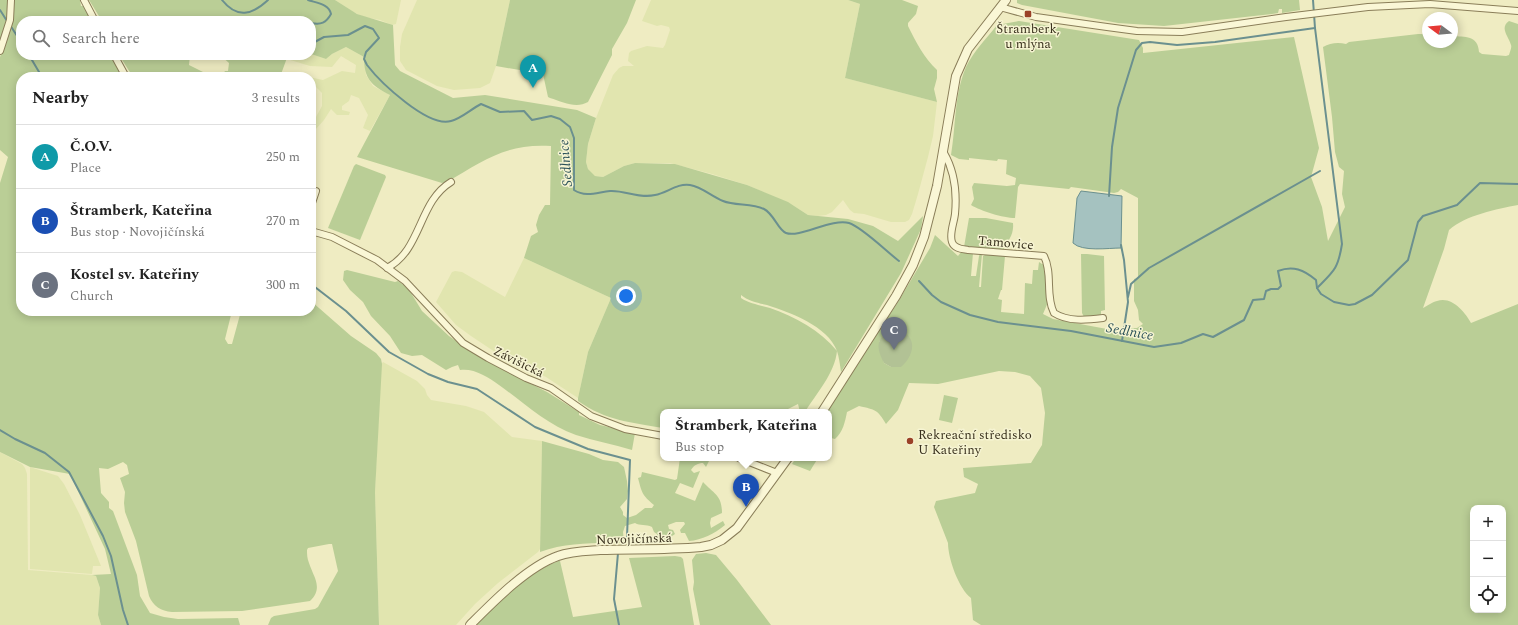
<!DOCTYPE html>
<meta charset="utf-8">
<style>
:root{--surface:#fff;--page:#f2f2f2;--text:#222;--muted:#767676;--line:#e0e0e0;--accent:#2563eb}
body{margin:0;font-family:Spectral,serif;background:var(--page);color:var(--text)}
.controls{position:absolute;right:12px;bottom:12px;display:grid;overflow:hidden;border-radius:8px;box-shadow:0 2px 10px #0003}
.controls button{width:36px;height:36px;display:grid;place-items:center;padding:0;border:0;border-bottom:1px solid var(--line);background:var(--surface);color:var(--text);font:20px sans-serif}
.compass{position:absolute;left:1422px;top:12px;width:36px;height:36px;border-radius:50%;background:var(--surface);box-shadow:0 2px 10px #0003;rotate:286deg}
.you{position:absolute;left:626px;top:296px;width:14px;height:14px;margin:-10px;border:3px solid #fff;border-radius:50%;background:#1a73e8;box-shadow:0 0 0 6px #1a73e833}
.badge{display:grid;place-items:center;width:26px;height:26px;border-radius:50%;background:var(--accent);color:#fff;font-size:13px;font-weight:700}
.pin{position:absolute;translate:-50% -33px;filter:drop-shadow(0 1px 2px #0008)}
.pin::after{content:'';position:absolute;top:21px;width:14px;height:12px;background:inherit;clip-path:polygon(0 0,100% 0,50% 100%)}
.popup{position:absolute;left:660px;top:409px;width:172px;height:52px;box-sizing:border-box;display:grid;place-content:center;border-radius:8px;background:var(--surface);filter:drop-shadow(0 1px 3px #0005);font-size:13px;white-space:nowrap;color:var(--muted)}
.popup b{font-size:15px;color:var(--text)}
.popup::after{content:'';position:absolute;left:50%;top:100%;margin-left:-8px;border:8px solid transparent;border-top-color:var(--surface)}
.list{margin:0;padding:0;list-style:none}
h2{display:flex;justify-content:space-between;align-items:center;height:52px;margin:0;padding:0 16px;font-size:17px}
h2 small{font-size:13px;font-weight:400;color:var(--muted)}
.list li{display:grid;grid-template-columns:26px 1fr auto;gap:12px;align-items:center;box-sizing:border-box;height:64px;padding:0 16px;border-top:1px solid var(--line)}
.list b{display:block;font-size:15px;white-space:nowrap}
.list p{margin:0;font-size:13px;white-space:nowrap;color:var(--muted)}
.list em{font-size:13px;font-style:normal;color:var(--muted)}
.icon{flex:none;width:22px;height:22px;fill:none;stroke:currentColor;stroke-width:2;stroke-linecap:round;stroke-linejoin:round}
.map{position:relative;flex:none;width:1518px;height:625px;overflow:hidden}
.search{position:absolute;background:var(--surface);box-shadow:0 2px 10px #0003;left:16px;top:16px;width:300px;height:44px;display:flex;align-items:center;gap:10px;box-sizing:border-box;padding:0 14px;border-radius:16px;color:var(--muted);font-size:15px}
.panel{position:absolute;background:var(--surface);box-shadow:0 2px 10px #0003;left:16px;top:72px;width:300px;height:244px;border-radius:16px}
.map>svg:first-child{display:block}
.farmland{fill:#e1e5af}
.green{fill:#bace96;fill-rule:evenodd}
.cemetery{fill:#b2c295}
.water{fill:#a5c2c0;stroke:#6b908f}
.lines{fill:none;stroke-linecap:round;stroke-linejoin:round}
.stream{stroke:#6b908f;stroke-width:2}
.minor-casing{stroke:#8a7e59;stroke-width:8}
.tertiary-casing{stroke:#8a7e59;stroke-width:10}
.minor{stroke:#faf7d6;stroke-width:6}
.tertiary{stroke:#faf7d6;stroke-width:8}
.poi-dot{fill:#9a4127;stroke:#f6f4d2;stroke-width:1.5}
.labels{text-anchor:middle;stroke-width:3;stroke-linejoin:round;paint-order:stroke}
.poi-label{font-size:13px;fill:#39311d;stroke:#f6f4d2}
.street-label{font-size:13px;fill:#39311d;stroke:#f6f4d2}
.water-label{font-size:14px;font-style:italic;fill:#2c5259;stroke:#f6f4d2}
</style>
<div class="map">
<svg width="1518" height="625" viewBox="0 0 1518 625">
<rect width="100%" height="100%" fill="#efecc2"/>
<!-- farmland -->
<g class="farmland">
<path d="M335,0H401L396,24L392,25L380,20L364,17L353,12Z"/>
<path d="M417,0H510L496,66L490,83L480,88L454,90L437,86L406,70L400,61V47L402,34Z"/>
<path d="M651,0H848L860,4L845,78L937,102L933,136L928,157L918,194L912,214L909,220L905,222H891L864,214L854,213L850,210L843,200L832,212L826,215L818,216L808,215L791,204L747,185L712,174L670,163H635L624,166L603,177L595,176L591,174L588,169L586,162L588,144L596,118L613,75L619,68L623,66H634L628,61L629,53L631,51L647,46L663,48L665,45L670,30L669,27L661,25L657,26L642,21Z"/>
<path d="M346,47L364,57L366,75L373,86L390,95L370,131L363,128L368,115L359,98L351,95L349,101L342,106V110L350,112L349,115H337L331,109L324,120L315,130L311,129V120L316,117L322,106V93L314,85H311V77H307H309L323,80L342,71L355,73L356,65L341,56L332,67L310,66L287,59L288,55L311,54L326,59L332,54Z"/>
<path d="M524,258L611,298L588,352L578,398L546,377L501,356L471,336L456,325L436,302L452,272L455,271L462,272L505,297Z"/>
<path d="M383,362L417,381L425,389L427,395L431,400L466,406L484,412L512,437L542,441L540,549L538,552L498,583L475,604L456,625H379L375,492L381,365Z"/>
<path d="M0,452L22,464L25,468L27,474L28,570L92,575L96,576L100,588L98,615L101,625H0Z"/>
<path d="M30,467L58,476L64,484L80,515L101,566H93L92,574L30,569Z"/>
</g>
<!-- green -->
<g class="green">
<path d="M0,0H80L81,6H84L92,21H21V55H110L122,77H21V311H232L225,339L228,344H232L241,311H311V301L351,336L376,353L381,359L382,364L375,492L379,625H268L271,618L274,616L315,609L318,607L338,571L332,544H329L308,548L307,550C307,554 307,558 309,563C313,576 324,588 310,601L242,611L172,612C161,611 153,606 149,596L136,541L125,512L124,503L125,492L120,478L129,474L127,465L123,462L108,469L99,468L101,493L109,502V508L113,511L137,575L140,596L150,613L164,617L178,619L238,618L240,625H101L98,615L100,588L96,576L92,575L111,574L105,549L70,474L30,467L0,452V183L8,157L0,150V57L8,34L0,46Z"/>
<path d="M89,0H335L357,14L393,25L395,65L400,71L453,98L485,95L577,110L596,118L588,144L586,162L588,169L595,176L603,177L624,166L635,163L675,164L747,185L788,202L808,215L848,219L873,226L898,241L923,216L921,229L901,273L841,372C840,365 839,357 837,351C828,326 789,312 767,305C758,303 748,301 741,295V298C750,304 760,305 770,308C795,317 820,330 837,351C835,373 816,394 805,412H800L798,404L782,412H663V428C629,422 607,421 578,401V398L588,352L611,298L524,258L531,236L538,232L536,225L539,215L545,205H550L551,146C507,143 483,161 447,182L442,183L357,157L390,95C371,85 364,79 364,57L346,47L332,54L326,59L311,54V21H102Z"/>
<path d="M510,0H636L627,23L612,49V55L588,102C576,109 563,102 550,98L548,97L543,74L496,66Z"/>
<path d="M848,0H902L918,6L916,14L908,23V26C916,42 924,58 937,70V78L934,89L937,102L845,78L860,4Z"/>
<path d="M1017,0H1299L1300,10L1282,13V9H1279L1278,13L1272,14L1164,26L1118,23L1022,5L1017,3Z"/>
<path d="M1019,21L1139,40L1143,48V53L1294,37L1319,148L1311,177L1322,207L1328,241L1345,207L1342,194L1344,171L1339,167L1335,152L1332,117L1323,47C1330,43 1338,42 1346,44L1349,42L1418,34H1428V42H1452V36C1465,37 1478,35 1479,52L1482,54L1506,56L1509,55C1510,51 1512,48 1511,45C1509,37 1499,28 1509,21L1518,24V205C1497,209 1466,215 1449,230L1444,249L1423,308C1427,306 1432,302 1437,301C1452,296 1465,312 1471,323L1518,304V625H981L973,620L971,598C959,589 948,559 948,543L934,507L936,501L975,493L978,484L964,477L963,468L1031,463L1042,445L1045,413L1041,388L1030,376L1015,372L999,371L938,384L909,383L898,410L886,424C877,409 876,410 859,406L847,412C845,422 843,432 835,439L831,438L829,441V412H826L898,302L930,248L935,235L958,256L962,251L973,253L971,276H976L979,256L980,254H982L979,287H981L983,256L987,254L1005,256L1002,290H1001L998,299L1002,300L1001,312L1024,314L1025,283L1032,284L1033,270H1038L1039,262L1042,264L1046,263L1048,302L1043,314L1053,319L1107,329L1137,328L1143,324L1139,320L1138,310L1134,301V279L1138,278V198L1121,189L1118,192L1114,193L1071,187L1069,189L1020,184L1018,187L1015,218C1003,218 981,211 971,205L974,199L972,187L974,183L1007,186L1015,185L1016,178L1006,174L1007,160L998,159L997,161L969,158V160L959,159L951,155C956,126 954,95 966,67C973,52 987,38 997,25ZM893,329L901,367H891L884,363L879,342L885,332ZM1473,508H1503V610H1473Z"/>
<path d="M119,55H190L189,65L213,77H133Z"/>
<path d="M220,55H288L280,77H221L225,71H228L229,63Z"/>
<path d="M356,164L385,175L386,177L360,240L328,228L354,166Z"/>
<path d="M969,218H986L1013,223C1014,232 1010,240 1004,246V250L964,247Z"/>
<path d="M1081,254H1087L1104,256L1105,310L1101,311V315L1095,318L1084,317L1082,313Z"/>
<path d="M347,270L395,282L398,281L408,288L422,311L449,336L481,358L547,392L579,412V415L600,425L635,433L632,450C613,444 594,441 576,435C547,425 523,402 499,385C488,377 474,368 460,370L458,365L452,367L446,370L422,355L412,356L401,353L390,336L371,316L363,302L350,290L343,280L344,271Z"/>
<path d="M944,395L958,398L952,423L939,420Z"/>
<path d="M542,441L589,454L603,460L618,462L624,467L627,481L628,491L627,499L620,507L623,512V515L627,518L636,515L645,508H652L654,505C642,495 642,493 638,478L641,477L642,472L675,480L677,479L680,458H709V461L706,467L703,463C698,463 694,465 691,470L694,473L700,471L693,488L680,483L675,493L695,501L703,482C714,494 722,495 722,513L711,518L710,523L711,528L723,521L725,525C714,534 702,540 689,541L685,533H681L680,530L685,524L684,522H676L668,525L669,529L673,530L675,534L663,542L658,541L657,534L654,532L652,527C646,524 640,526 635,523L625,526L623,532L624,543C595,543 567,542 540,552Z"/>
<path d="M796,458H818L810,471L792,464Z"/>
<path d="M706,553L716,555L737,580L771,625H700L693,589L694,582L692,560L696,554Z"/>
<path d="M675,556L681,557L683,559L694,625H476C497,603 529,572 558,561H560L573,617L642,607L629,558Z"/>
</g>
<!-- cemetery -->
<path class="cemetery" d="M893,329C917,332 917,353 901,367H891L884,363C876,348 875,337 893,329Z"/>
<!-- water -->
<path class="water" d="M1081,191L1122,196L1121,248C1109,248 1082,252 1073,243L1077,198Z"/>
<g class="lines">
<!-- stream -->
<g class="stream">
<path d="M222,0C237,19 252,15 268,0"/>
<path d="M308,0C317,3 329,4 331,14C326,23 321,25 311,23"/>
<path d="M1313,0L1315,28L1342,244C1338,269 1334,271 1317,288"/>
<path d="M0,10L7,21"/>
<path d="M280,21L284,19L296,21"/>
<path d="M10,25L21,42"/>
<path d="M311,44L324,37L348,35L365,26L373,29L379,38L366,52L364,59L367,65C380,82 428,128 451,121C462,118 471,109 481,104L500,112L524,111L532,120L551,116L560,119L570,127L574,138V190C586,198 598,192 610,191C625,190 639,199 655,195C667,193 677,183 690,185C702,187 711,196 723,201C735,206 752,203 764,209C774,214 778,230 786,233C800,238 832,218 849,223C862,227 887,252 899,261"/>
<path d="M29,55L42,77"/>
<path d="M1109,196L1112,147L1118,108L1136,50L1142,43L1150,42L1177,45L1215,42L1315,28"/>
<path d="M1121,245L1124,260L1128,302L1122,341"/>
<path d="M919,281L932,295L941,302L970,315L998,322L1071,331L1154,347L1181,343L1203,334L1213,337L1244,320L1253,300L1264,299L1266,291L1271,289H1278L1281,286L1278,271C1293,265 1304,270 1316,280L1317,288L1321,294L1334,302L1349,305L1355,304L1372,295L1408,260L1418,222L1423,216L1457,205L1480,183L1518,184"/>
<path d="M311,284L346,311L389,352L428,374L448,382L477,389L535,427L588,449L630,460L627,537L621,547"/>
<path d="M1128,297L1131,284L1149,268L1320,171"/>
<path d="M0,430L15,439L45,453L69,472L103,536L111,556L123,610L128,625"/>
<path d="M618,553L614,599L619,625"/>
</g>
<defs>
<g id="minor">
<path d="M84,0L95,21"/>
<path d="M1000,7L1036,17L1107,27L1137,31L1182,32L1286,17L1368,7L1430,4L1518,11"/>
<path d="M0,51L10,20L11,0"/>
<path d="M114,55L126,77"/>
<path d="M944,153C955,172 957,193 955,214C954,223 949,234 952,242C954,249 963,249 968,250L1044,256C1053,274 1045,295 1054,313C1068,322 1087,320 1103,318"/>
<path d="M311,206L316,191"/>
<path d="M311,231L332,237L377,260L405,281L463,343L488,358L526,378L551,388L591,416L625,429L663,436"/>
<path d="M387,268C422,250 418,202 451,182"/>
<path d="M739,458L777,473"/>
</g>
<g id="tertiary">
<path d="M822,412L896,296L913,265L924,237L937,186L956,76L968,49L1006,0"/>
<path d="M470,625C493,602 527,567 558,556C571,551 586,551 600,550C634,549 667,550 701,547L711,545L722,540L737,528L788,458"/>
</g>
</defs>
<!-- minor casing -->
<use href="#minor" class="minor-casing"/>
<!-- tertiary casing -->
<use href="#tertiary" class="tertiary-casing"/>
<!-- minor -->
<use href="#minor" class="minor"/>
<!-- tertiary -->
<use href="#tertiary" class="tertiary"/>
</g>
<!-- markers -->
<g class="poi-dot">
<rect x="1024" y="10" width="8" height="8" rx="2"/>
<circle cx="910" cy="441" r="4"/>
</g>
<g class="labels">
<!-- poi labels -->
<g class="poi-label">
<text x="1028" y="33">Štramberk,<tspan x="1028" dy="15">u mlýna</tspan></text>
<text x="918" y="439" text-anchor="start">Rekreační středisko<tspan x="918" dy="15">U Kateřiny</tspan></text>
</g>
<!-- street labels -->
<g class="street-label">
<text transform="translate(1006 242) rotate(5)" y="5">Tamovice</text>
<text transform="translate(519 361) rotate(26)" y="5">Závišická</text>
<text transform="translate(634 538) rotate(-2)" y="5">Novojičínská</text>
</g>
<!-- water labels -->
<g class="water-label">
<text transform="translate(565 163) rotate(-95)" y="5">Sedlnice</text>
<text transform="translate(1130 331) rotate(10)" y="5">Sedlnice</text>
</g>
</g>
</svg>
<div class="controls">
<button>+</button>
<button>−</button>
<button><svg class="icon" aria-label="locate" viewBox="0 0 24 24"><circle cx="12" cy="12" r="6"/><path d="M12 2v4M12 18v4M2 12h4M18 12h4"/></svg></button>
</div>
<svg class="compass" viewBox="-18 -18 36 36"><path d="M0-13l5 13h-10z" fill="#e53935"/><path d="M0 13l5-13h-10z" fill="#767676"/></svg>
<div class="you"></div>
<div class="pin badge" style="left:533px;top:88px;background:#0f9aa8">A</div>
<div class="pin badge" style="left:746px;top:507px;background:#1a4fb4">B</div>
<div class="popup"><b>Štramberk, Kateřina</b>Bus stop</div>
<div class="pin badge" style="left:894px;top:350px;background:#6b7280">C</div>
<div class="search"><svg class="icon" aria-label="search" viewBox="0 0 24 24"><circle cx="10" cy="10" r="6"/><path d="M15 15l6 6"/></svg>Search here</div>
<section class="panel">
<h2>Nearby<small>3 results</small></h2>
<ul class="list">
<li><span class="badge" style="background:#0f9aa8">A</span><div><b>Č.O.V.</b><p>Place</p></div><em>250 m</em></li>
<li><span class="badge" style="background:#1a4fb4">B</span><div><b>Štramberk, Kateřina</b><p>Bus stop · Novojičínská</p></div><em>270 m</em></li>
<li><span class="badge" style="background:#6b7280">C</span><div><b>Kostel sv. Kateřiny</b><p>Church</p></div><em>300 m</em></li>
</ul>
</section>
</div>
